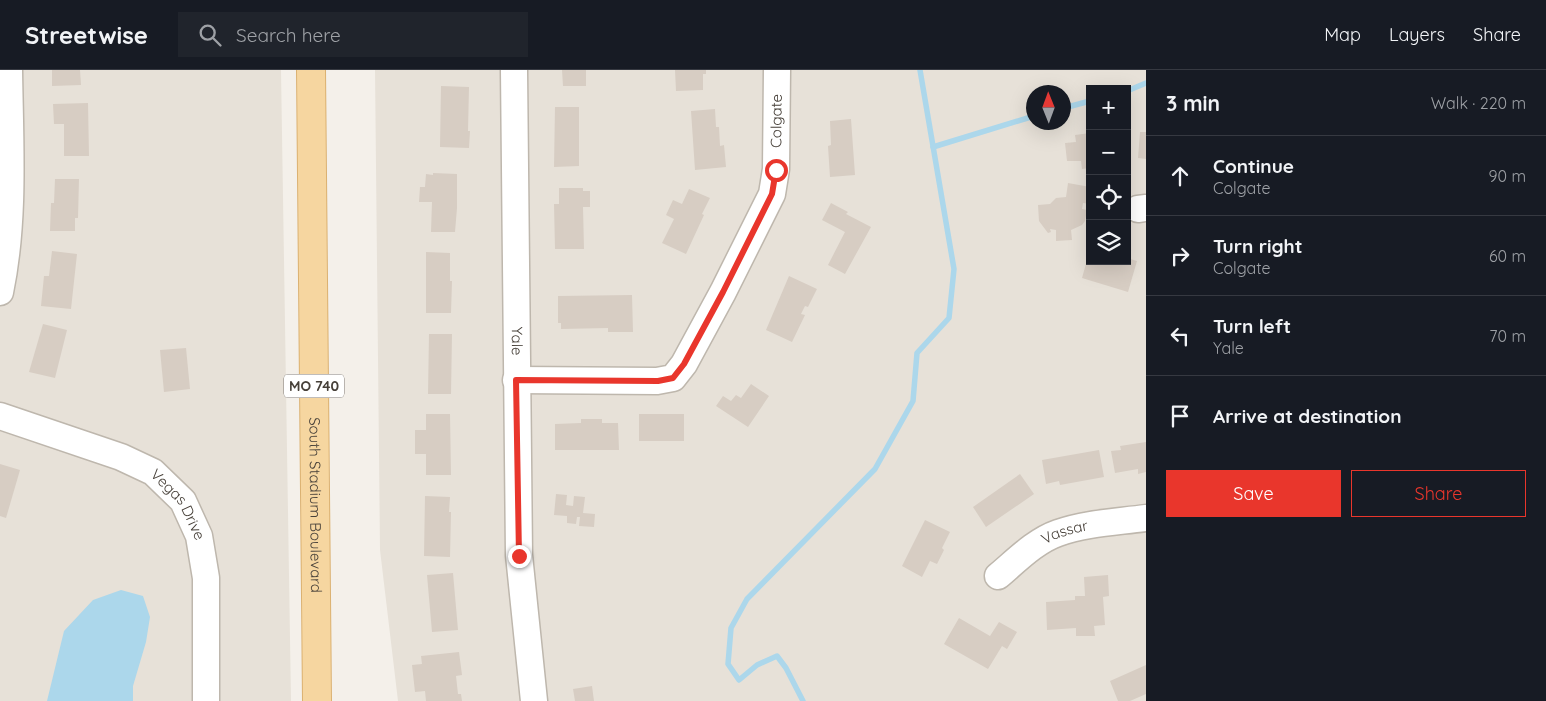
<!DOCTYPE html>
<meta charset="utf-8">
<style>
:root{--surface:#171b24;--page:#20242c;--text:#f1f3f6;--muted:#9ea1a6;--line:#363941;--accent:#e9362c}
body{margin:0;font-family:Quicksand,sans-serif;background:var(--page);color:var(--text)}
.controls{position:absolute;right:15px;top:15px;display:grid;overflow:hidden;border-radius:0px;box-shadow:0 5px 20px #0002}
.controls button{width:45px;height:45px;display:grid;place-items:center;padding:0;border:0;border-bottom:1px solid var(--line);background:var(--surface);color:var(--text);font:25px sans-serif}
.compass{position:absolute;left:1026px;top:15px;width:45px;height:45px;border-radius:50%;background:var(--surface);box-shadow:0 5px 20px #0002;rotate:359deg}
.stop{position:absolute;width:15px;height:15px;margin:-11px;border:4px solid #e9362c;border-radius:50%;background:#fff}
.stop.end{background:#e9362c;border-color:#fff;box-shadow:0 1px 5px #0008}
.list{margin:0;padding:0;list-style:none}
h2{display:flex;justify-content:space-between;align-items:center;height:65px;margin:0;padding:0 20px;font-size:21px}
h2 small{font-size:16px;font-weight:400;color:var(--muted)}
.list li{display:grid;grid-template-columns:32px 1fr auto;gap:15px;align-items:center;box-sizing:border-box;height:80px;padding:0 20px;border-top:1px solid var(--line)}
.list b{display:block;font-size:19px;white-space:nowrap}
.list p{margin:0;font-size:16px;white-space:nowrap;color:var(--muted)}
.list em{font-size:16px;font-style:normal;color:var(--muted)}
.actions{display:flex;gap:10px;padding:15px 20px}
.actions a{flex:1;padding:11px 0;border:1px solid var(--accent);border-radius:0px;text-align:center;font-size:18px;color:var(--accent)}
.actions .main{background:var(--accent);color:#fff}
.icon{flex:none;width:28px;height:28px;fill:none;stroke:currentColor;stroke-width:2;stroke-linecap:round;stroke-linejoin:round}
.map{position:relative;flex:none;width:1146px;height:631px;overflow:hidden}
header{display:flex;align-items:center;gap:30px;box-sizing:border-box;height:70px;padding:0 25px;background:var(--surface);border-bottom:1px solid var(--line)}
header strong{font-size:24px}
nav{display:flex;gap:28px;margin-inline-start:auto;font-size:18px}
.search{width:350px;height:45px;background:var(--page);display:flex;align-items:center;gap:12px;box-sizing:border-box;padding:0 18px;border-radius:0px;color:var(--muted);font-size:19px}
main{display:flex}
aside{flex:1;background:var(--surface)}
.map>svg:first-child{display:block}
.residential{fill:#e7e1d8;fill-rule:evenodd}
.water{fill:#acd7eb}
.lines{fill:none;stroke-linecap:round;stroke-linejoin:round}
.stream{stroke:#acd7eb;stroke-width:5.5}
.building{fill:#d7cdc3}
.minor-casing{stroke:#beb7ad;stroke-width:29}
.major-casing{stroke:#dbb171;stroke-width:30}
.minor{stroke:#fff;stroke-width:26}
.major{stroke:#f6d6a0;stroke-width:28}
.route{stroke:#e9362c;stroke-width:6}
.labels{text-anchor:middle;stroke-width:5;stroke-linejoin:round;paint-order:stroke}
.shield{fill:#fff;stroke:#7e7974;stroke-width:1}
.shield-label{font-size:14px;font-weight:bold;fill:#474039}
.street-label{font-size:15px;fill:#474039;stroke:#fff}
</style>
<header>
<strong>Streetwise</strong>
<div class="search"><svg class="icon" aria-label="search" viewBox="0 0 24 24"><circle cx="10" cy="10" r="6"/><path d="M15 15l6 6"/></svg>Search here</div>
<nav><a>Map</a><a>Layers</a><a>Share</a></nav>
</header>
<main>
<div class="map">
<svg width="1146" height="631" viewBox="0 0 1146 631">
<rect width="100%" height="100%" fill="#f4f0ea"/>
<!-- residential -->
<g class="residential">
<path d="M0,0H281L291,631H0Z"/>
<path d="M375,0H1146V631H398L380,480ZM1090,19H1127V191H1090ZM1034,22H1064V52H1034Z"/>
</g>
<!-- water -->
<path class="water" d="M121,520L143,526L150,547L146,572L133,616V631H47L64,561L93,530Z"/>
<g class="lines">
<!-- stream -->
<g class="stream">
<path d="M1127,21L1146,13"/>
<path d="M1064,38L1090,31"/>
<path d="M933,77L1034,46"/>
<path d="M803,631L786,598L777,586L757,595L739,610L728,594L731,558L747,529L875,399L913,331L917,283L949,248L954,199L920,0"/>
</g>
</g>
<!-- building -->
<g class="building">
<path d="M52,0H80L81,15L52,16Z"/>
<path d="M562,0H586V16H563Z"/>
<path d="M675,0H706V4H703V20L676,21Z"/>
<path d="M441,16L469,17L468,61H470L469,78L440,77Z"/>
<path d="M88,33L89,86H64V54H54L53,34Z"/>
<path d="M555,37H579V96L554,97Z"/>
<path d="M715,39L716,57H719L720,76L724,75L726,97L695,100L691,41Z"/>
<path d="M851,49L855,105L830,107L828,76L831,75L830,51Z"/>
<path d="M1140,62H1146V89L1138,88Z"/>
<path d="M1090,63V98L1082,99L1081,91H1067L1065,73L1076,72L1075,65Z"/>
<path d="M433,103L457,104V138L455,162H431L432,132H419L420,117H425L426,104L433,105Z"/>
<path d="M55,109H79L78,148H75V161H50L51,133H54Z"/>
<path d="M1068,113L1090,117V134L1083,133L1082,139L1087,140L1085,151L1082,155L1071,160L1072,170L1056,171V160L1050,159L1051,162L1048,163L1039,151L1038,135L1050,134L1056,128L1066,127Z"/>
<path d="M559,118H583V121H590V137H583L584,179H555L554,134H559Z"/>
<path d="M689,119L710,128L702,144L704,145L686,184L662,173L674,149L666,145L673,130L682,134Z"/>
<path d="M831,133L848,142L846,144L871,157L845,204L828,195L845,162L822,150Z"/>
<path d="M52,181L77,184L71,239L41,236L44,206H49Z"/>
<path d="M426,182L450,183V211H452L451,243H426Z"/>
<path d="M1089,183L1090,191H1127V188L1137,191L1128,222L1082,208Z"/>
<path d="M789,206L817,219L808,237L805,236L801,244L805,245L792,272L766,260Z"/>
<path d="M632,225L633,262H608V258L561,259V253H558V226Z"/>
<path d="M43,254L67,260L55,308L29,302Z"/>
<path d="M429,264H452L451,324H428Z"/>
<path d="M186,278L190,319L164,322L160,280Z"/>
<path d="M751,314L769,326L748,357L716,336L723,326L731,331L736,325L741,328Z"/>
<path d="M426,344H450L451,405H426V384H415V360H426Z"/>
<rect x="639" y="344" width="45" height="27"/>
<path d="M581,349H602V353H618L619,380H555V354L581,353Z"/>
<path d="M1146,372V402L1138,404V399L1115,403L1111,381L1121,380L1120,376Z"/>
<path d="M1099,380L1104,407L1060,415L1059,411L1046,414L1042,390Z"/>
<path d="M0,394L20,400L6,448L0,446Z"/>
<path d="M1020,404L1034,424L986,457L973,437Z"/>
<path d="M556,424L567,425L566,435L573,436L574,426L585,427L583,443L595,444L594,457L579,456L580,447H577L576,454L567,453V446L554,445Z"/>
<path d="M425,426L450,427L449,442H451L450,487L424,486Z"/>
<path d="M925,450L950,462L942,478L944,480L937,494L930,491L922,507L902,496Z"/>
<path d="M453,503L458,560L432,562L427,505Z"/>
<path d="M1108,505L1109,526L1103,527L1105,555L1094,556L1095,566H1076V558L1047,560L1046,532L1075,530V526H1085L1084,507Z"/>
<path d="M959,548L990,566L999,552L1017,562L1007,579L1002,576L988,599L944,574Z"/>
<path d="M459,582L462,605L456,606L458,624H461L462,631H426L425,621L415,622L412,595L422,594L421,586Z"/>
<path d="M1146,595V624L1130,631H1118L1110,611Z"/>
<path d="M592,616L594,631H575L573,619Z"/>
</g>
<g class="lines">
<defs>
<g id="minor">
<path id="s1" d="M514,0L519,485L534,631"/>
<path d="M1138,139L1146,138"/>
<path d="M0,222C15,150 10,73 9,0"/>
<path id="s2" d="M516,310L657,311L673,308L684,294L723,222L772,124L776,99L777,0"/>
<path id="s3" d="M0,346L121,387L153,402L183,431L199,466L206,508V631"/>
<path id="s4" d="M998,506C1016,491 1035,471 1058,463C1086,453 1117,452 1146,448"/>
</g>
<g id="major">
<path id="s5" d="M311,0L317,631"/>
</g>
</defs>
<!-- minor casing -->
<use href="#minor" class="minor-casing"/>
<!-- major casing -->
<use href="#major" class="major-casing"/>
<!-- minor -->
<use href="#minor" class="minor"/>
<!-- major -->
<use href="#major" class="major"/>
</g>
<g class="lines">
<!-- route -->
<path class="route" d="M519,486L516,310L658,311L673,308L684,294L723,222L772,124L776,100"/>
</g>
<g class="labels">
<!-- shield labels -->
<rect class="shield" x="284" y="304.5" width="60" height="23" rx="4"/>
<g class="shield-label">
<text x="314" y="321">MO 740</text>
</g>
<!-- street labels -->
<g class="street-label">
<text dy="5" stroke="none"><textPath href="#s2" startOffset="440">Colgate</textPath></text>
<text dy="5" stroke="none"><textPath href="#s1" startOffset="271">Yale</textPath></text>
<text dy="5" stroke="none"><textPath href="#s5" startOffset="435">South Stadium Boulevard</textPath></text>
<text dy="5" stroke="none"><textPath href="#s3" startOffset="205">Vegas Drive</textPath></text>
<text dy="5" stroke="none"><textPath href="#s4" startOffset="81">Vassar</textPath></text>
</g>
</g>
</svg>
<div class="controls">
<button>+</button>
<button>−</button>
<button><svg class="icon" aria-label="locate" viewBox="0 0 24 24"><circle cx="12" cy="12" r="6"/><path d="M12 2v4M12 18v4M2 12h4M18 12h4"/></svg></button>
<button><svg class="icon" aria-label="layers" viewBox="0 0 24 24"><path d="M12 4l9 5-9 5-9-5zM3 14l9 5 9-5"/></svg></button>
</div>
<svg class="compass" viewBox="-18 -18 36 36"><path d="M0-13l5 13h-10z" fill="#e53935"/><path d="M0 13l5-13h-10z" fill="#9ea1a6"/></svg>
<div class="stop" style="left:776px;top:100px"></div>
<div class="stop end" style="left:519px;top:486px"></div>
</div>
<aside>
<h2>3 min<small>Walk · 220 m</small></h2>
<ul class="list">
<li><svg class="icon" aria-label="ahead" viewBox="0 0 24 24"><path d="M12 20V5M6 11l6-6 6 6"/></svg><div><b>Continue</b><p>Colgate</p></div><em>90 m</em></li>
<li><svg class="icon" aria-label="right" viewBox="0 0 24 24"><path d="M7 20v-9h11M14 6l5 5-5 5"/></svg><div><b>Turn right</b><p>Colgate</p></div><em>60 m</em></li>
<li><svg class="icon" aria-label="left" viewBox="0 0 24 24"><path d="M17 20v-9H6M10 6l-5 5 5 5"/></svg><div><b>Turn left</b><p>Yale</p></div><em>70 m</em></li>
<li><svg class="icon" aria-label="arrive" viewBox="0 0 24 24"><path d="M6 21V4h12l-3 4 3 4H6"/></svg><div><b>Arrive at destination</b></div></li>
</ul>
<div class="actions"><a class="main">Save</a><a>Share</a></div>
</aside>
</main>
